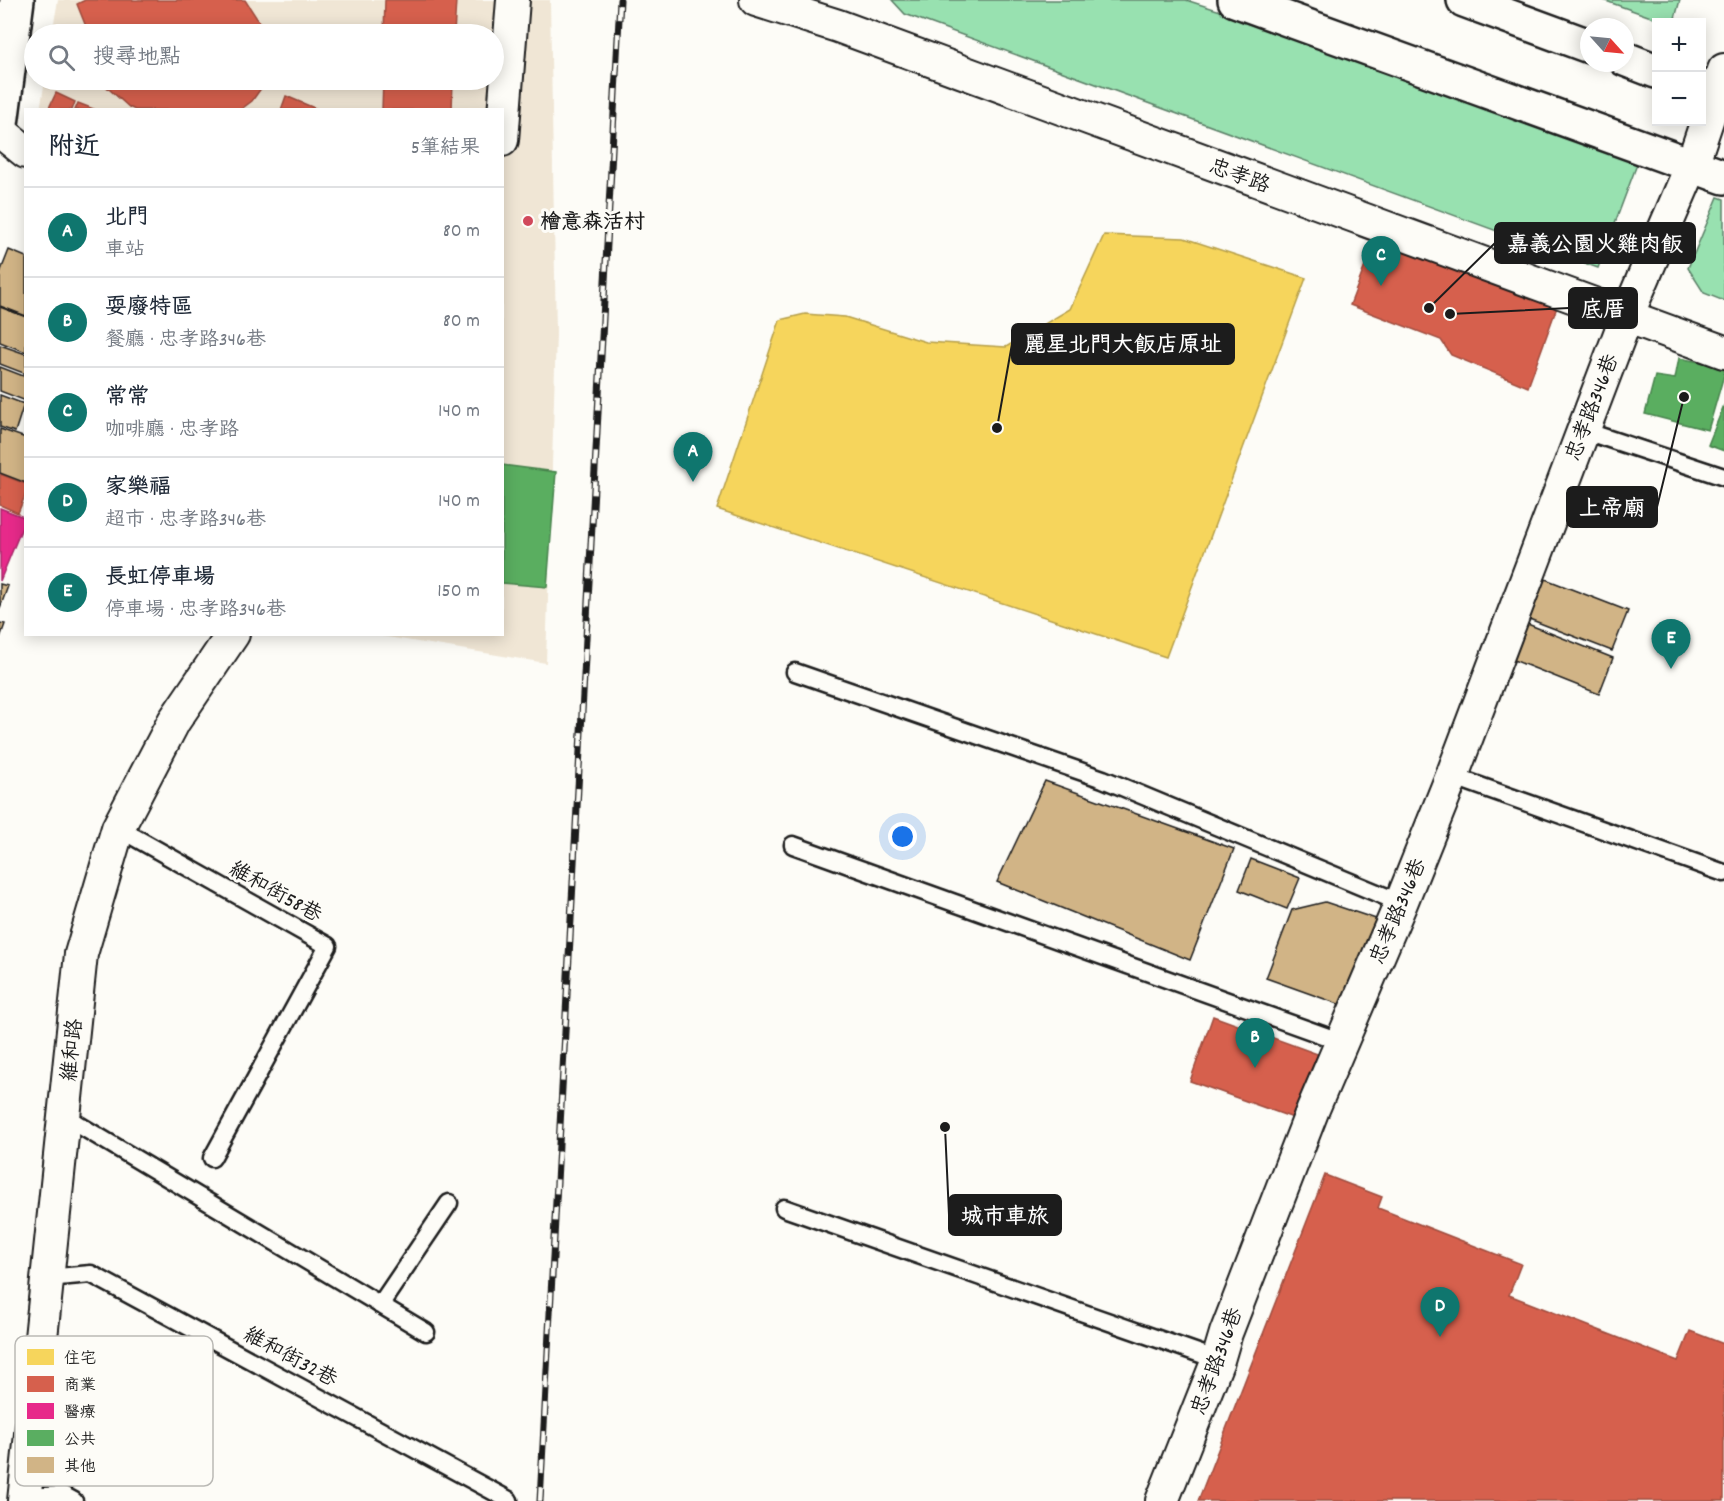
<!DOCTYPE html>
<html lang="zh-TW">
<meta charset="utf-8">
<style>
:root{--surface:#fff;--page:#f6f6f7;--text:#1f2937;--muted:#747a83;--line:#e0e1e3;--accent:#0f766e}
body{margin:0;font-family:Dekko,"LXGW WenKai TC",sans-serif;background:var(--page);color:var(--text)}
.controls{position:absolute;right:18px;top:18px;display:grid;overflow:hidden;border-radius:0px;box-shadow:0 3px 15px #0003}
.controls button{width:54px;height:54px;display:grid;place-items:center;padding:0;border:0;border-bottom:2px solid var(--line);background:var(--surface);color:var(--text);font:30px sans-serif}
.compass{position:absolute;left:1580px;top:18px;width:54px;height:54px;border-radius:50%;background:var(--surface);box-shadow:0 3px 15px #0003;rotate:117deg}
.you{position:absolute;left:903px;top:837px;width:21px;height:21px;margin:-15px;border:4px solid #fff;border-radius:50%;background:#1a73e8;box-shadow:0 0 0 9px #1a73e833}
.badge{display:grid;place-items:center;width:39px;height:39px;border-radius:50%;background:var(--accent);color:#fff;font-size:20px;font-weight:700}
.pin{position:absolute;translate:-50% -50px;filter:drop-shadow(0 2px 3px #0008)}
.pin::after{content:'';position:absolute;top:32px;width:21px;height:18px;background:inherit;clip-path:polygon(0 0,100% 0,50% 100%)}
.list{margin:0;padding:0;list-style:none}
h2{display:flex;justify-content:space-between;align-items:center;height:78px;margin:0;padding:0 24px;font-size:26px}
h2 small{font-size:20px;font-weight:400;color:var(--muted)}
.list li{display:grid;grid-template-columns:39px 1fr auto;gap:18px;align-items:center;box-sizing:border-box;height:90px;padding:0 24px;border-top:2px solid var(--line)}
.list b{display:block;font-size:22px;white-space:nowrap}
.list p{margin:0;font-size:20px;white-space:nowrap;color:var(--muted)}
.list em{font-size:20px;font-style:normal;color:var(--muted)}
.icon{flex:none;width:33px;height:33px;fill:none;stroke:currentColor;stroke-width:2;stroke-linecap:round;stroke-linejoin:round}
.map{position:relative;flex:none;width:1724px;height:1501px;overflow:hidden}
.search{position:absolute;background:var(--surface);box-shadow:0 3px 15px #0003;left:24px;top:24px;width:480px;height:66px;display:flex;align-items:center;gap:15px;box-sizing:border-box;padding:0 21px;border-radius:33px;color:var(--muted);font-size:22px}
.panel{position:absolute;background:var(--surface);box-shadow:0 3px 15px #0003;left:24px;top:108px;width:480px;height:528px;border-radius:0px}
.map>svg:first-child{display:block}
.built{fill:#f0e6d5}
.green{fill:#98e1b0;stroke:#5a7e66;stroke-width:1.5}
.homes{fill:#f6d55c;stroke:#b59e49;stroke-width:1.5}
.shops{fill:#d6604d;stroke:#9e4c3e;stroke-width:1.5}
.health{fill:#e7298a;stroke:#aa2569;stroke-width:1.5}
.public{fill:#5aae61;stroke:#47824c;stroke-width:1.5}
.building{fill:#d1b486;stroke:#1c1c1c;stroke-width:1.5}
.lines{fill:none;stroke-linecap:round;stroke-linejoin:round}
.lane-casing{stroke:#1c1c1c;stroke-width:21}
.street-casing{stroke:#1c1c1c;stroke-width:36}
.secondary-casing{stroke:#1c1c1c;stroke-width:38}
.lane{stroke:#fdfcf7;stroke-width:16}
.street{stroke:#fdfcf7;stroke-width:32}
.secondary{stroke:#fdfcf7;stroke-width:33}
.rail-casing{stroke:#1c1c1c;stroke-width:7}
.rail{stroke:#fdfcf7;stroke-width:4.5;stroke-dasharray:14;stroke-linecap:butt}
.poi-dot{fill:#d1495b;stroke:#fdfcf7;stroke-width:2}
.labels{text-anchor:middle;stroke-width:6;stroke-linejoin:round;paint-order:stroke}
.street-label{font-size:21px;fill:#1c1c1c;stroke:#fdfcf7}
.poi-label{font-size:21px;font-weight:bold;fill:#1c1c1c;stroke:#fdfcf7;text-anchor:start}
.key{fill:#fdfcf7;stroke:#bab9b5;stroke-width:1.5}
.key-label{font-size:16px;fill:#1c1c1c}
.leader{fill:none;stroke:#1c1c1c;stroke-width:2}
.callout-dot{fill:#1c1c1c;stroke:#fdfcf7;stroke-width:2}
.callout{fill:#1c1c1c;stroke:#1c1c1c;stroke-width:2}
.callout-label{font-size:22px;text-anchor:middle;font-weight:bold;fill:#fff}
</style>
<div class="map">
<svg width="1724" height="1501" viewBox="0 0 1724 1501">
<rect width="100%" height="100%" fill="#fdfcf7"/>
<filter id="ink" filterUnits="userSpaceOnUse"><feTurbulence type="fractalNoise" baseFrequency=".0167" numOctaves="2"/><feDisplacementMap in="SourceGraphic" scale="12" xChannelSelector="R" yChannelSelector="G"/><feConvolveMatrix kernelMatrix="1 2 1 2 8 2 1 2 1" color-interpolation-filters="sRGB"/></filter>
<g filter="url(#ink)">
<!-- built -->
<path class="built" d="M58,0H550L556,333L546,663L375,635L502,634V110H40L45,80H494V34H52Z"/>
<!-- green -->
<g class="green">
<path d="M892,0H1186L1283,31L1639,159L1598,268L905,14Z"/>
<path d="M1603,0H1680L1674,22H1665Z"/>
<path d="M1718,197L1724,199V301L1704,293L1688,268Z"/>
</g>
<!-- homes -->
<path class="homes" d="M1104,235L1184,238L1306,278L1166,657L717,509L780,320L805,314L845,317L926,342L1006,347L1070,309Z"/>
<!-- shops -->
<g class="shops">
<path d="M85,0H245L267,34H89L77,4Z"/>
<path d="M385,0H456L454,34H384Z"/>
<path d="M99,80H267L252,101L240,110H135L129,107Z"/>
<path d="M383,80H453L452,110H382Z"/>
<path d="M56,93L75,102L72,110H48Z"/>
<path d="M286,96L319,110H281Z"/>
<path d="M78,103L96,110H75Z"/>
<path d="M1375,240L1557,307L1528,387L1451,355L1441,340L1350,305Z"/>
<path d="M0,474L26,484V493L18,513L0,505Z"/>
<path d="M1213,1016L1320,1055L1296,1119L1190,1081Z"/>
<path d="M1325,1175L1382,1197L1378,1208L1521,1264L1509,1295L1678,1361L1690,1331L1724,1344V1501H1198Z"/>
</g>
<!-- health -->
<path class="health" d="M0,508L26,518L0,581Z"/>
<!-- public -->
<g class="public">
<path d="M1679,358L1724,367V375L1708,430L1645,414L1655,376L1675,379Z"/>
<path d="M1724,405V451L1708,445Z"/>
<path d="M502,465L556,472L547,587L502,583Z"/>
</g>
<!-- building -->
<g class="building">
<path d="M9,250L26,257V316L0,306V273Z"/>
<path d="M0,307L26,317V352L0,342Z"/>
<path d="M0,345L26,354V374L0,364Z"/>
<path d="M0,367L26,377V401L0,391Z"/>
<path d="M0,395L24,404L15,432L0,427Z"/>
<path d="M0,429L26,438V483L0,473Z"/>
<path d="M1535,575L1628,611L1612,651L1519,615Z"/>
<path d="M0,584L8,586L0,608Z"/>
<path d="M1520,621L1613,658L1599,694L1506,657Z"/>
<path d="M0,623L5,624L0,638Z"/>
<path d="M1045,781L1234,849L1190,960L997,882Z"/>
<path d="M1251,859L1300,878L1287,909L1239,890Z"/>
<path d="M1325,902L1382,921L1347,1007L1266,978L1292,910Z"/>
</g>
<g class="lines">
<defs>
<g id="lane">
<path d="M1582,430L1724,477"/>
<path d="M795,672L1103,779L1401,903"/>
<path d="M1452,776L1724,873"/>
<path d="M118,828L328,946L212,1158"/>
<path d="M793,845L1342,1042"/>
<path d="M64,1116L426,1332"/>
<path d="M784,1208L1218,1360"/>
<path d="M47,1278L91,1274L509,1500"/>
<path d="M380,1305L449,1203"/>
<path d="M24,1497L63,1495L74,1501"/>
</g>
<g id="street">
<path d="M756,0L838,26L1724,352"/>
<path d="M0,131L26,152"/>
<path d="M502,140L513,0"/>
<path d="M24,1501L81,954L118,828L174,721L233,634"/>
<path d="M1162,1501L1218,1360L1226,1333L1313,1109L1401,903L1452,776L1626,318L1692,165L1724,70"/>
</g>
<g id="secondary">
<path d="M1235,0L1724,177"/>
<path d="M1464,0L1589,46"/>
<path d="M1625,59L1656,71"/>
<path d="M1702,87L1724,95"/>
<path d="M0,132L17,0"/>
</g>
</defs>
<!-- lane casing -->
<use href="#lane" class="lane-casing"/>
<!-- street casing -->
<use href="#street" class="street-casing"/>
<!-- secondary casing -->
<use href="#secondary" class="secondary-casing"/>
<!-- lane -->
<use href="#lane" class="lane"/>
<!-- street -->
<use href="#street" class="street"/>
<!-- secondary -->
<use href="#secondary" class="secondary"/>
<defs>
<path id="rail" d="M540,1501L620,0"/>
</defs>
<!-- rail casing -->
<use href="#rail" class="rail-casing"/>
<!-- rail -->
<use href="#rail" class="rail"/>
</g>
</g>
<!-- markers -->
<circle class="poi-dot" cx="528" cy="221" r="6"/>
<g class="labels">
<!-- street labels -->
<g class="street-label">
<text transform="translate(1240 175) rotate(20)" y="7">忠孝路</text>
<text transform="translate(1591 407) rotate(-69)" y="7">忠孝路346巷</text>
<text transform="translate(276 891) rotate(29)" y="7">維和街58巷</text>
<text transform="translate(1397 911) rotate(-67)" y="7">忠孝路346巷</text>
<text transform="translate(71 1050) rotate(-84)" y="7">維和路</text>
<text transform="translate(291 1356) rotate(28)" y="7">維和街32巷</text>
<text transform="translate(1216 1361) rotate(-70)" y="7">忠孝路346巷</text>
</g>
<!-- poi labels -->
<g class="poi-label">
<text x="540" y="228">檜意森活村</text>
</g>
</g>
<!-- legend -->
<rect x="15" y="1336" width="198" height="150" rx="9" class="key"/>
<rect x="27" y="1349" width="27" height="16" fill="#f6d55c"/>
<rect x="27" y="1376" width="27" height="16" fill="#d6604d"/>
<rect x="27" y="1403" width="27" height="16" fill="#e7298a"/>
<rect x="27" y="1430" width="27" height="16" fill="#5aae61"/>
<rect x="27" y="1457" width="27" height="16" fill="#d1b486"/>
<g class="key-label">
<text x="64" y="1363">住宅</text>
<text x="64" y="1390">商業</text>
<text x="64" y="1417">醫療</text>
<text x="64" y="1444">公共</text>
<text x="64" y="1471">其他</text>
</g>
<!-- callouts -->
<path class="leader" d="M1429 308L1495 243M1450 314L1569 308M997 428L1012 344M1684 397L1657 507M945 1127L949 1215"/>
<g class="callout-dot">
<circle cx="1429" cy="308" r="6"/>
<circle cx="1450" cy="314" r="6"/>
<circle cx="997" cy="428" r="6"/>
<circle cx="1684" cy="397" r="6"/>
<circle cx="945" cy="1127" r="6"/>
</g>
<g class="callout">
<rect x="1495" y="223" width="200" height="40" rx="6"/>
<rect x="1569" y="288" width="68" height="40" rx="6"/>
<rect x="1012" y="324" width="222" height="40" rx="6"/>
<rect x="1567" y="487" width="90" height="40" rx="6"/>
<rect x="949" y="1195" width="112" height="40" rx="6"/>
</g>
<g class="callout-label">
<text x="1595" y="251">嘉義公園火雞肉飯</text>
<text x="1603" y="316">底厝</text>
<text x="1123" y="351">麗星北門大飯店原址</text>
<text x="1612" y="515">上帝廟</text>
<text x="1005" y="1223">城市車旅</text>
</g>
</svg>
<div class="controls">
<button>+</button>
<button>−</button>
</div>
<svg class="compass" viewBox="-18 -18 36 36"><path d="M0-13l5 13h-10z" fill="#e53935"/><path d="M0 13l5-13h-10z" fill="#747a83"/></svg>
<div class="you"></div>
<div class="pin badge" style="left:693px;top:482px">A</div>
<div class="pin badge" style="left:1255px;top:1068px">B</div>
<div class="pin badge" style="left:1381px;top:286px">C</div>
<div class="pin badge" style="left:1440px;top:1337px">D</div>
<div class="pin badge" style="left:1671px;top:669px">E</div>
<div class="search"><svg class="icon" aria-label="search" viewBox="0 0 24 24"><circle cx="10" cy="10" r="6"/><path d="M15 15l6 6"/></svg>搜尋地點</div>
<section class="panel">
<h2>附近<small>5筆結果</small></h2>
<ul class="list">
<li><span class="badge">A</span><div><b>北門</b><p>車站</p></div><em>80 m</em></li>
<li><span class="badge">B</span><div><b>耍廢特區</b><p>餐廳 · 忠孝路346巷</p></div><em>80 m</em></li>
<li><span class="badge">C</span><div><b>常常</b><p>咖啡廳 · 忠孝路</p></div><em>140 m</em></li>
<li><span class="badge">D</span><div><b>家樂福</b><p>超市 · 忠孝路346巷</p></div><em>140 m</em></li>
<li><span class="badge">E</span><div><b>長虹停車場</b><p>停車場 · 忠孝路346巷</p></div><em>150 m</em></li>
</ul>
</section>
</div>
